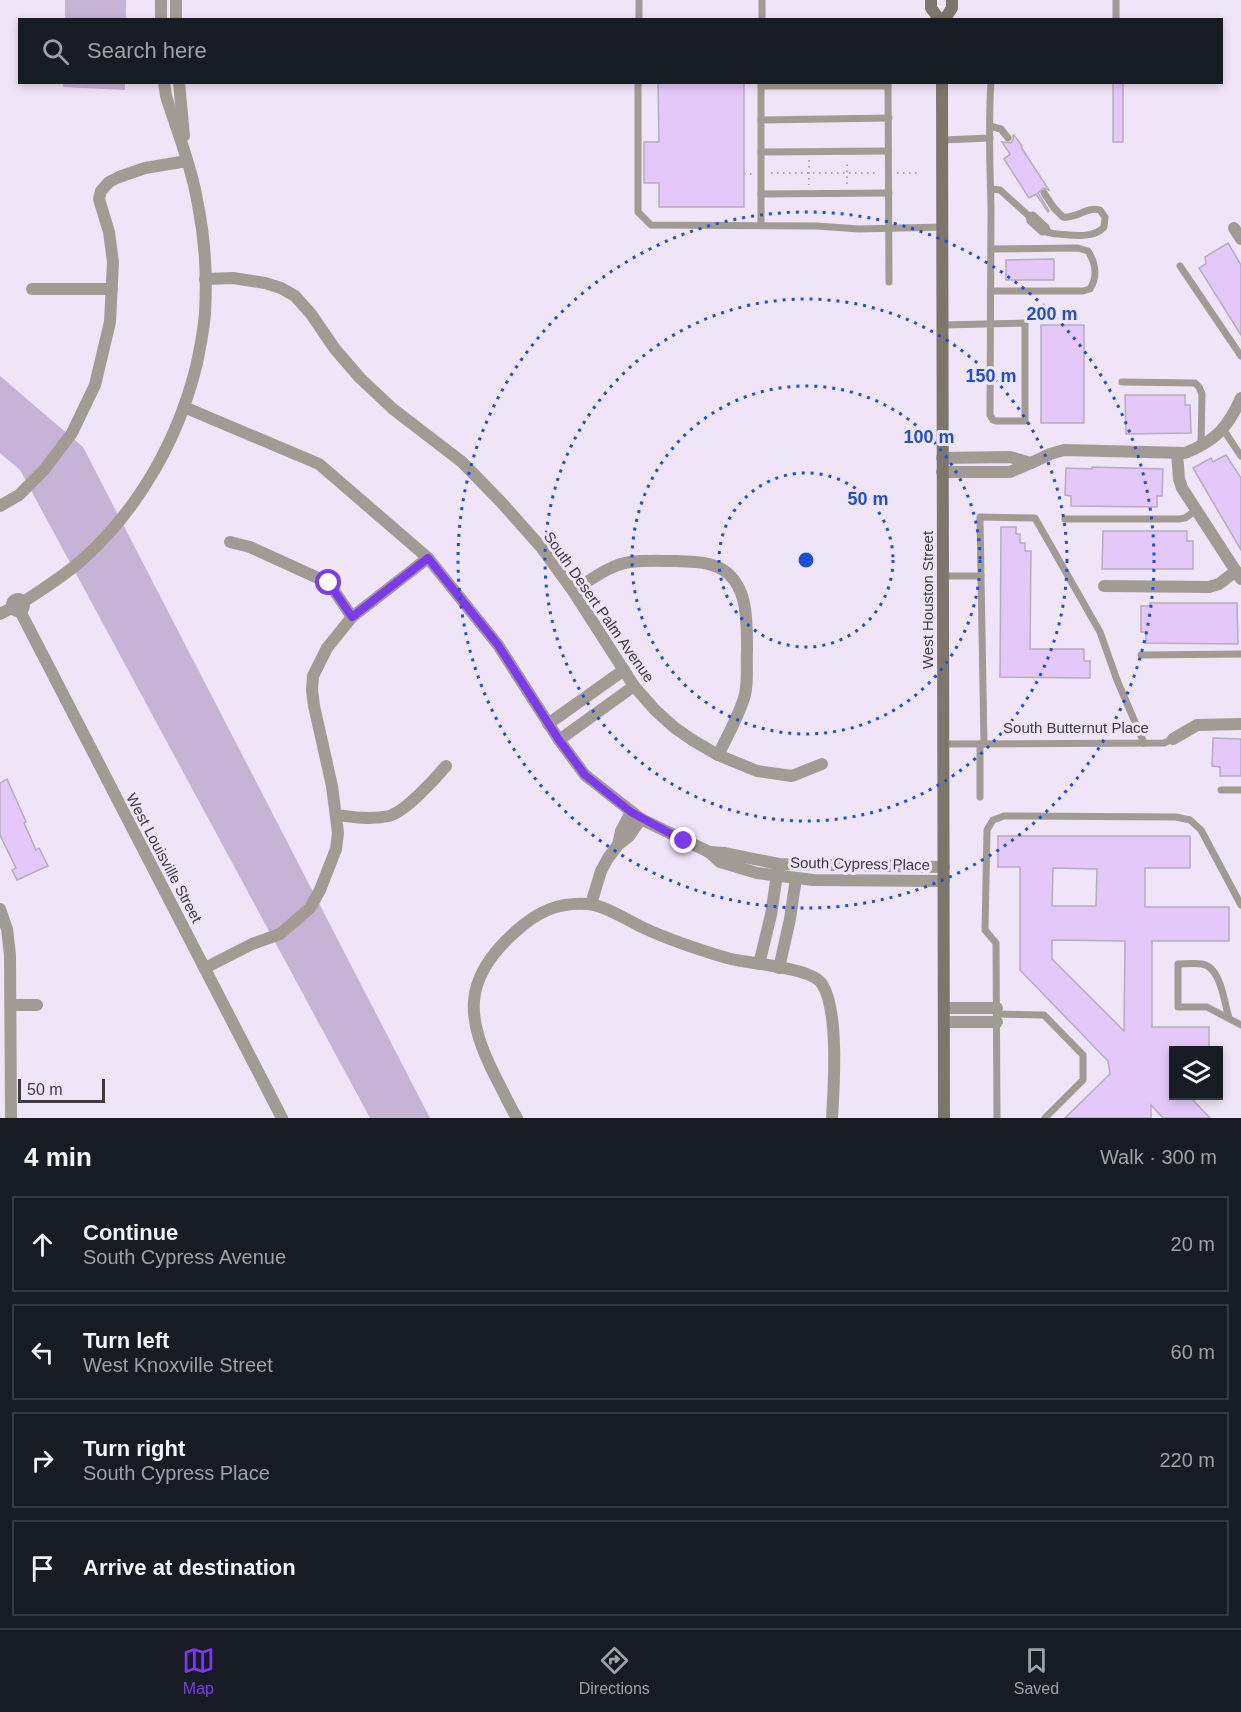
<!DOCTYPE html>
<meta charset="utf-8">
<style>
:root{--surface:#171b24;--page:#20242c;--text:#f1f3f6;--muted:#9ea1a6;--line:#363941;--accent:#7c3aed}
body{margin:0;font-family:Arial,sans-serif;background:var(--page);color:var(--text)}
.controls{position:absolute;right:18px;bottom:18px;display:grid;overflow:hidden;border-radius:0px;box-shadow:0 3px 9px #0003}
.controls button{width:54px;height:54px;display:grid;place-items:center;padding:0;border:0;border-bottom:2px solid var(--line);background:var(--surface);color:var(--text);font:30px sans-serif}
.scale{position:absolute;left:18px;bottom:15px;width:87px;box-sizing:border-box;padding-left:6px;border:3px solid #3f3a42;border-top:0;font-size:16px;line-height:21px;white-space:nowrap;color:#3f3a42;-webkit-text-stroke:4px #f0e5f8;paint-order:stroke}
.stop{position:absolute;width:18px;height:18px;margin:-14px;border:4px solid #7c3aed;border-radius:50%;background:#fff}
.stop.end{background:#7c3aed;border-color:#fff;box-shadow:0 2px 6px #0008}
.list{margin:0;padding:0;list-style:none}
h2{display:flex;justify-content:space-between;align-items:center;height:78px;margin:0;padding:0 24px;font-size:26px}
h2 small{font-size:20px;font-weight:400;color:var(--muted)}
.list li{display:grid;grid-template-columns:39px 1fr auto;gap:18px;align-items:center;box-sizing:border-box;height:96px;margin:0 12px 12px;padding:0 12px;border:2px solid var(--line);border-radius:0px}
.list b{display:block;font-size:22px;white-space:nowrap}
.list p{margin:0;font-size:20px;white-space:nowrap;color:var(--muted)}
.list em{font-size:20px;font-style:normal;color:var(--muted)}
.icon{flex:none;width:33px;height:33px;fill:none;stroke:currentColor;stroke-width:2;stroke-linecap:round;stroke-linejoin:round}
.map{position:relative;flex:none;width:1241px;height:1118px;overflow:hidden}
.search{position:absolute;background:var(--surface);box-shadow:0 3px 9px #0003;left:18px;right:18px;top:18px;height:66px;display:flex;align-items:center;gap:15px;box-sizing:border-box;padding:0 21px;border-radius:0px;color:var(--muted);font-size:22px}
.sheet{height:510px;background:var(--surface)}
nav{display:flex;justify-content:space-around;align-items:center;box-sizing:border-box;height:84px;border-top:2px solid var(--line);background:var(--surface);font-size:16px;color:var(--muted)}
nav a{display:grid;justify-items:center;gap:3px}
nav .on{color:var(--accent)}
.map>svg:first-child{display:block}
.green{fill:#c7b3d6}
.building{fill:#e4c8f9;stroke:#b6acbe;stroke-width:1.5;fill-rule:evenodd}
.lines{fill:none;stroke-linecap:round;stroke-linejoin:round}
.path{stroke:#aca4b2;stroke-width:2;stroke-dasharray:1.5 4.5;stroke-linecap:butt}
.service{stroke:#a29b94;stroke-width:7}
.minor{stroke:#a29b94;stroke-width:12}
.secondary{stroke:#7f766b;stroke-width:12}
.route{stroke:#7c3aed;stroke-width:8}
.ring{fill:none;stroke:#1d4ed8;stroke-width:3;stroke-dasharray:3 6}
.labels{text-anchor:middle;stroke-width:6;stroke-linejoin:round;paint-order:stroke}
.street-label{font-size:15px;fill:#3f3a42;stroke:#f0e5f8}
.centre{fill:#1d4ed8;stroke:#f0e5f8;stroke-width:3}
.ring-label{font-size:18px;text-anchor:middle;font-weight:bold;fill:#1d4ed8;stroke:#f0e5f8;stroke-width:6;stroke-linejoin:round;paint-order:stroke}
</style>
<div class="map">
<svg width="1241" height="1118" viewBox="0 0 1241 1118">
<rect width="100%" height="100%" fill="#f0e5f8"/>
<!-- green -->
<g class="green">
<rect x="65" y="0" width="61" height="19"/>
<path d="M63,83H125V90L63,87Z"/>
<path d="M0,376L83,447L430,1118H370L20,470L0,453Z"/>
</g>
<!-- building -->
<g class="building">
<path d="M658,82H744V207H659V183H644V142H659Z"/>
<rect x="1113" y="82" width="10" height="60"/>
<path d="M1013,135H1014L1022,146L1021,147L1049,190L1043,188L1038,193L1049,211L1048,212L1036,194L1029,198L1004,159L1010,154L1002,142L1011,143L1013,140Z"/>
<path d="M1228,243L1241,265V335L1199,268L1206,264L1205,257Z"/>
<path d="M1054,259V280H1006V260Z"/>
<rect x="1041" y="325" width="43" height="98"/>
<path d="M1125,395H1185V405H1190L1191,433L1126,434Z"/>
<path d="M1226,455L1241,478V550L1193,468L1211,458L1213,462Z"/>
<path d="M1092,467L1163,469L1162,496H1157V507L1071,506V496L1065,495L1066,468L1092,469Z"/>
<path d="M1001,527H1016V534H1020V543H1025V551H1031L1030,649H1084V661H1090V678L1000,677Z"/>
<path d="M1103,531H1187V541H1193V569H1102Z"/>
<path d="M1150,603H1237L1238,644L1146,643V632H1141V606H1150Z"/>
<path d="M1213,738L1241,739V776H1220V767L1212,766Z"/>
<path d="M7,779L26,822L24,823L36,850L39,848L48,866L17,880L12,870L16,868L0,835V783Z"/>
<path d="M998,836H1190V868H1145V907H1229V941H1152V1027H1209V1050H1173V1095H1188L1210,1118H1163L1151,1105V1118H1065L1110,1074L1108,1061L1020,970V867H998ZM1053,868L1097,869L1096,906H1052ZM1052,940L1125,941L1124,1031L1052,959Z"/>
</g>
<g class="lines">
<!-- path -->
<g class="path">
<path d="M809,160V185"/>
<path d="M771,173H879"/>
<path d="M897,173H918"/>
<path d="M744,174H753"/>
<path d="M847,184V160"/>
</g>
<!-- service -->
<g class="service">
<path d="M1116,0V20"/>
<path d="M639,20V0"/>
<path d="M762,20V0"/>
<path d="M638,82V212L651,225L817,226L859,229L943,227"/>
<path d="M888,82L889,282"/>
<path d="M761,84V86H888"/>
<path d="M761,86V225"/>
<path d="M761,120L889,118"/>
<path d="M990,126L1001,129L1008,138"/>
<path d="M943,140L990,138"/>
<path d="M761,152L888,151"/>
<path d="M991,189L1000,190L1029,216L1033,215L1046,227L1048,232"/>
<path d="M761,194L889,193"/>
<path d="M1029,216L1030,221L1042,232C1048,231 1051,234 1057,234C1072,235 1094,239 1104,227L1105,217L1100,210C1087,206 1077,219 1063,217L1054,208L1044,193"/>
<path d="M1180,266L1241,356"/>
<path d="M991,291H1083L1090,289C1098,276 1096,264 1088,251L1078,248L991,249"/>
<path d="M943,325L1025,323V421H996L993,420L990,415C990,345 991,276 991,207C990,166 988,124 991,82"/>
<path d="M1122,382L1195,383L1199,387L1202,394L1201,446"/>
<path d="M1223,429L1241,456"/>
<path d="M1065,519H1179L1185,518L1198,509"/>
<path d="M943,576H981L984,744"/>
<path d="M981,576L980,517L1035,518L1100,632L1117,680L1144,743"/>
<path d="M1141,655L1241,654"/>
<path d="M943,744L1164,743L1173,739"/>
<path d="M1221,790H1241"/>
<path d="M980,797V744"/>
<path d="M997,1014L1044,1015L1083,1055V1080L1045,1118"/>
<path d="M1229,1018C1224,1002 1221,967 1202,964C1195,963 1185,964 1178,964V1007H1207L1241,1025"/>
<path d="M997,1118L996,943L985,930L987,830L993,820L1004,816L1176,817L1190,820L1201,830L1241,905"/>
</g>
<!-- minor -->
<g class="minor">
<path d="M161,20V0"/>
<path d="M176,20V0"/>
<path d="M179,82L184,136"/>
<path d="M1234,228L1241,239"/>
<path d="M205,279L233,278L265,283L281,288L295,296L311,314L335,349L360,378L393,409L462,462L501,502L541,547L573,591L634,686L655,710L675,728L694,741L718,755L757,771L792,776L822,764"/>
<path d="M32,289H112"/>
<path d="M184,407L319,464L428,558L498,645L559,740L585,775L641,819L709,852L720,862L757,873L813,880L944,881"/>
<path d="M1177,453L1179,479L1182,488L1241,579"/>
<path d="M942,458L1010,457L1031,463L1010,472H942"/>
<path d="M1031,463L1050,454L1064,450L1185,453C1216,441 1228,427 1241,398"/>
<path d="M0,506L19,495L44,470L72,433L95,385L110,322L113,262L109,232L99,199L101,191L109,182L119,177L145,168L187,161"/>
<path d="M230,542L250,547L329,583L352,617"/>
<path d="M1104,586L1209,587L1219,584L1236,571"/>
<path d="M573,591C591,580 609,565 630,562C645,560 661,561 676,561C688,562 701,561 712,565C749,576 747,620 747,651C746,667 749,686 743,701C737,719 727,737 718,755"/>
<circle cx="18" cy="605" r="6"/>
<path d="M23,602C43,589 64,576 82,560C140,508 179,438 197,363C200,347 204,330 205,313C207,278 205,240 198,205C192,168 177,131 166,96L164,82"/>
<path d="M20,611L282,1118"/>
<path d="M0,614L12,608"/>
<path d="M548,724L624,670"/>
<path d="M1173,739L1197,725L1241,724"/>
<path d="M559,740L634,686"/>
<path d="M336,815C354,817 371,820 389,816C405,812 435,779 446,766"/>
<path d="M618,845L621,831L631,812"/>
<path d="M709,852L724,853L779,864L944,867"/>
<path d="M591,904L601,871L608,858L618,845L629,836L641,819"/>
<path d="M0,909L7,929L10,955L11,1118"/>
<path d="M759,964L771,915L778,868"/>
<path d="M205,968L252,944L280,934L310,908L320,890L336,849L338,833L332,786L314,706L312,690L313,676L327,648L352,617L428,558"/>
<path d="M779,968L790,919L796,878"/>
<path d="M11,1005H37"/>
<path d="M944,1008H997"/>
<path d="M944,1022H997"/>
<path d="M517,1118C509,1105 503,1091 496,1078C466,1019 461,980 515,932C537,912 557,902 588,904C605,905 630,922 646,929C672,941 700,950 727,958C748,964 811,967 822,984C839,1010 834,1086 832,1118"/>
</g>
<!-- secondary -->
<g class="secondary">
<path d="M931,0V8L940,20"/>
<path d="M944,20L952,8V0"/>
<path d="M942,82L944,1118"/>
</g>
</g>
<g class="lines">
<!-- route -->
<path class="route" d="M329,583L352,617L428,558L498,645L559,740L585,775L631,812L684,841"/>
</g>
<!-- distance rings -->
<g class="ring">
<circle cx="806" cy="560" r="87"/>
<circle cx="806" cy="560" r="174"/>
<circle cx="806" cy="560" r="261"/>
<circle cx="806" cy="560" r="348"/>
</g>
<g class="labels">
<!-- street labels -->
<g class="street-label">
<text transform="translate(928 600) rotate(-90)" y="5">West Houston Street</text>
<text transform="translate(599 607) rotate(55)" y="5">South Desert Palm Avenue</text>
<text x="1076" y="733">South Butternut Place</text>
<text transform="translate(164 858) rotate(62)" y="5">West Louisville Street</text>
<text transform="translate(860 864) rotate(1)" y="5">South Cypress Place</text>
</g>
</g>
<circle cx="806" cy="560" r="9" class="centre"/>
<g class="ring-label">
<text x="1052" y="320">200 m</text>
<text x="991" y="382">150 m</text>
<text x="929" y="443">100 m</text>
<text x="868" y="505">50 m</text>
</g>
</svg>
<div class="controls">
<button><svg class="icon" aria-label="layers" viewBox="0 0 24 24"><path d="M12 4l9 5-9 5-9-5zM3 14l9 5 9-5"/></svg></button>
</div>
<div class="scale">50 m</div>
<div class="stop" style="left:329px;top:583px"></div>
<div class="stop end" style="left:684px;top:841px"></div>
<div class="search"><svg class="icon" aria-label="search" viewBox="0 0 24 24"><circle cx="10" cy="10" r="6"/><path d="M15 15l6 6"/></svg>Search here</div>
</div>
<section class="sheet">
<h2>4 min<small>Walk · 300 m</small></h2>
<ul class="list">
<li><svg class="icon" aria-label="ahead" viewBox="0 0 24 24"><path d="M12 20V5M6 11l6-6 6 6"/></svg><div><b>Continue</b><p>South Cypress Avenue</p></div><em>20 m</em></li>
<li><svg class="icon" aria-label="left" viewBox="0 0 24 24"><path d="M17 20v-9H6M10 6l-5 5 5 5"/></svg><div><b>Turn left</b><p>West Knoxville Street</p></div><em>60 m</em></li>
<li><svg class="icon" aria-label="right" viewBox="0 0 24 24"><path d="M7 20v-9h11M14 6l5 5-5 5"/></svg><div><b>Turn right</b><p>South Cypress Place</p></div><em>220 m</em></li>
<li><svg class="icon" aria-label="arrive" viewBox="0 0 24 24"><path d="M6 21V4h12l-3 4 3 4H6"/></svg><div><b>Arrive at destination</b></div></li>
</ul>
</section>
<nav>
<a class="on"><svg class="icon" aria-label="map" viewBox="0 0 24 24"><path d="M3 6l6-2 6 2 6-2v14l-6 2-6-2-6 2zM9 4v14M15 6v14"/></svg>Map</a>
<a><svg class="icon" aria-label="directions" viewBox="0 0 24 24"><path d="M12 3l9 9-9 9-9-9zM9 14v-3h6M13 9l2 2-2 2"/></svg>Directions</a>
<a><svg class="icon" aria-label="saved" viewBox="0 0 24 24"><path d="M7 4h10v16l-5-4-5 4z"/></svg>Saved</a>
</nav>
